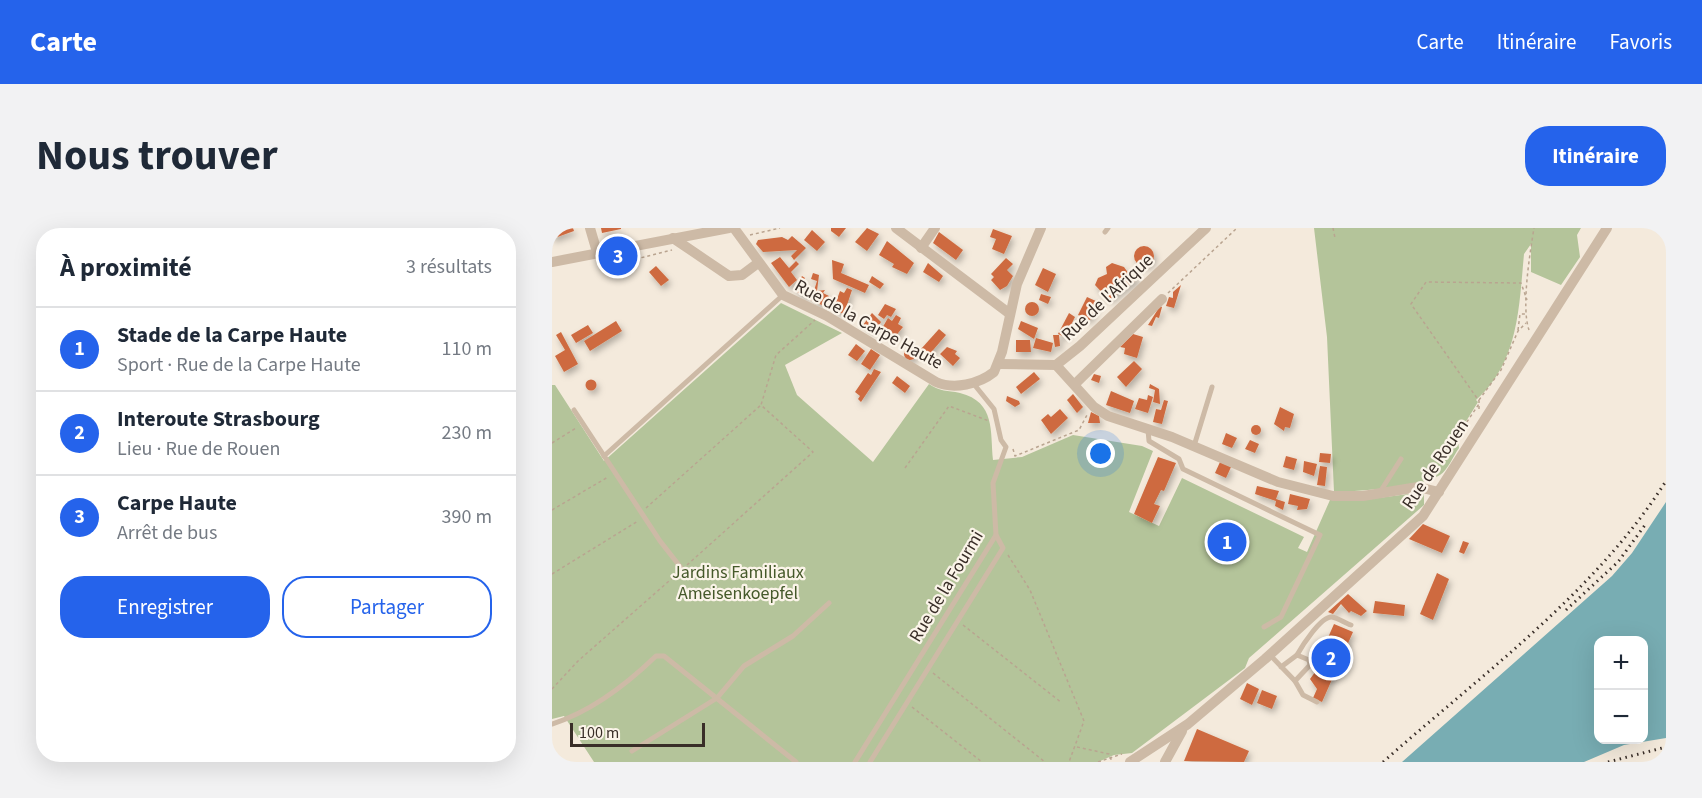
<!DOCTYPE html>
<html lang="fr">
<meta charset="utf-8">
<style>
:root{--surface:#fff;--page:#f2f2f3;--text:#1f2937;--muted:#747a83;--line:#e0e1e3;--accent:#2563eb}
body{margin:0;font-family:"Source Sans 3",sans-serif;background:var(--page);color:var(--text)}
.controls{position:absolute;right:18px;bottom:18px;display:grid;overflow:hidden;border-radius:12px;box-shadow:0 6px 24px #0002}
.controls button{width:54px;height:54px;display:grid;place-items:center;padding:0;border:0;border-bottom:2px solid var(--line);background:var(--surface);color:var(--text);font:30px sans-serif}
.scale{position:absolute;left:18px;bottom:15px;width:135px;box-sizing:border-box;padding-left:6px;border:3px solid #392e28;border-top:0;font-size:16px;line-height:21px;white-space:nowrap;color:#392e28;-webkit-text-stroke:4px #fbf4e9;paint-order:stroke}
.you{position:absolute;left:549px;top:226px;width:21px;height:21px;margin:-15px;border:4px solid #fff;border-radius:50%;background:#1a73e8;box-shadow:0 0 0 9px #1a73e833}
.badge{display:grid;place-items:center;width:39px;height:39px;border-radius:50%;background:var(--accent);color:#fff;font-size:20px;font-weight:700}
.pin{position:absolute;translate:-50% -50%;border:3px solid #fff;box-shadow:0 2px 6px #0006}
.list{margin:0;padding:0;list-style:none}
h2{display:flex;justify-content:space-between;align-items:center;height:78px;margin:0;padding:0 24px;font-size:26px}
h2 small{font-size:20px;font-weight:400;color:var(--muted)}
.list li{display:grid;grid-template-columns:39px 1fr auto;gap:18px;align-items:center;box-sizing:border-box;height:84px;padding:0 24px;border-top:2px solid var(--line)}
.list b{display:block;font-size:22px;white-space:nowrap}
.list p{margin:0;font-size:20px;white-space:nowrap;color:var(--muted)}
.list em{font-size:20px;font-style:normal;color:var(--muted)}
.actions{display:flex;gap:12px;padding:18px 24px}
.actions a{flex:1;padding:14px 0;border:2px solid var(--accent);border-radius:24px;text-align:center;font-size:21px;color:var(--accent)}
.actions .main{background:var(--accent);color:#fff}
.map{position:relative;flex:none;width:1114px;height:534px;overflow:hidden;border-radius:24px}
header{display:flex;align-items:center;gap:36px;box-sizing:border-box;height:84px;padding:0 30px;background:var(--accent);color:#fff}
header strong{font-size:28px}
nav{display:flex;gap:33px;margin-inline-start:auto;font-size:21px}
.intro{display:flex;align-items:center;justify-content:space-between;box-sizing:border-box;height:144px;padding:0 36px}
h1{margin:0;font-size:42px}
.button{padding:15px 27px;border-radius:24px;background:var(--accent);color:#fff;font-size:21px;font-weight:700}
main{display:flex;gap:36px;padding:0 36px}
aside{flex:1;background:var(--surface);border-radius:24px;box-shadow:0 6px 24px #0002}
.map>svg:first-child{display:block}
.green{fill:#b4c49a}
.water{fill:#78adb3;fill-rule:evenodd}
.building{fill:#ce6b3f;filter:url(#shadow)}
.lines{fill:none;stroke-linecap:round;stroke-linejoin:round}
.path{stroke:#b9a490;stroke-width:1.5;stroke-dasharray:3 3;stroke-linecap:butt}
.lane{stroke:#cdbaa6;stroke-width:5}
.street{stroke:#cdbaa6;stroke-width:10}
.rail{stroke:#392e28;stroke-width:3;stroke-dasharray:1.5 4.5;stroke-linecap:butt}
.labels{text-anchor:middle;stroke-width:4.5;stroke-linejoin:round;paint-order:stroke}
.street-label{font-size:18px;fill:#392e28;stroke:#fbf4e9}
.park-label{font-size:18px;fill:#45592a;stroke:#fbf4e9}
</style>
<header>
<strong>Carte</strong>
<nav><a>Carte</a><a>Itinéraire</a><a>Favoris</a></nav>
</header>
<div class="intro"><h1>Nous trouver</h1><a class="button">Itinéraire</a></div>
<main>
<aside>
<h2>À proximité<small>3 résultats</small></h2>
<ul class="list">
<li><span class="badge">1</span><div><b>Stade de la Carpe Haute</b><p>Sport · Rue de la Carpe Haute</p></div><em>110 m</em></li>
<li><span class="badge">2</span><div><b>Interoute Strasbourg</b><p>Lieu · Rue de Rouen</p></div><em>230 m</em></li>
<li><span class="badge">3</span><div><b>Carpe Haute</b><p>Arrêt de bus</p></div><em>390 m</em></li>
</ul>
<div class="actions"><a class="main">Enregistrer</a><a>Partager</a></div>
</aside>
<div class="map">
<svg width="1114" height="534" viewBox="0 0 1114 534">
<defs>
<filter id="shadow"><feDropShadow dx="2.5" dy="4" stdDeviation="3" flood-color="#0004"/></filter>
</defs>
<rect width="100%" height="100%" fill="#f4eadc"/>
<!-- green -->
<g class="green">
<path d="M762,0H1029L1025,7L1028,29L1009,57L979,44V16L972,26C967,78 967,134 924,172L926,174L905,208L907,220C901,228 896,242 888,247C868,260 806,263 782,264L775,109Z"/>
<path d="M229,75L290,105L233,137L245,167L321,234L377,156C388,164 395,162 408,165C444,174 438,204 441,232L470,229L521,207L590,218L601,223L577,284L607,298L630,250L752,309L746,320L755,324L778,272L803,273L864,265L872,266V277L697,430L693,440L580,525L562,527L546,534H42L12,488L0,491V157H3L52,233Z"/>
</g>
<!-- water -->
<path class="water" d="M1114,274V510L1072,517L1032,534H850L1060,348L1080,325ZM1046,412H1092V512H1046Z"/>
<!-- building -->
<g class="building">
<path d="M0,0H21L22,3L0,11Z"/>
<path d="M49,0H69V1L50,5Z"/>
<path d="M279,0H294L287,9L279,3Z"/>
<path d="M315,0L327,6L315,23L303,14Z"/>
<path d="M441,1L460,8L452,26L440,21L444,11L438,9Z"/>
<path d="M260,2L273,14L265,23L252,12Z"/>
<path d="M387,4L411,22L404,32L381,15Z"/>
<path d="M240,8L254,20L242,32L239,28L245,22L211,24L204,16L206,12L230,9L236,12Z"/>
<path d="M335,13L362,35L355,46L340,39L342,36L327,27Z"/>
<circle cx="592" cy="28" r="10"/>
<path d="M228,29L237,40L244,33L247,36L239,44L245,52L237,59L219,35Z"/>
<path d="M454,30L461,36L455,42L461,48L455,58L448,62L439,52L442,49L439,46Z"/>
<path d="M280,32L292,36L289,45L317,57L313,65L281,51Z"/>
<path d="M376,35L391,48L387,54L371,44Z"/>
<path d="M560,35L572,39L577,46L588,49L557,72L543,57L546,50L555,46L554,39Z"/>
<path d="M104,38L117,52L109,58L97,44Z"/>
<path d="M491,40L504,46L496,64L483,57Z"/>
<path d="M261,45L267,47L265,63L273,62L271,65L277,68L272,78L259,72L265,53L259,51Z"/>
<path d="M250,48L253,50L250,54L260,61L255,70L242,62Z"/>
<path d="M320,48L332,56L328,61L317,54Z"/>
<path d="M629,57L622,80L614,78L617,69L621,70V64Z"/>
<path d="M295,60L300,62L292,86L281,82L288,63L292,65Z"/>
<path d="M489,66L499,69L496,76L487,72Z"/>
<path d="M535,69L546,74L538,92L526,87Z"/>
<circle cx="480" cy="81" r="7"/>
<path d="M333,76L344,81L339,89L335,87L332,91L326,87Z"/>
<path d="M608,78L610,79L607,90L604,89L600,98L596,97Z"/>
<path d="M320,85L329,94L323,104L311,97Z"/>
<path d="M517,85L523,89L513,109L506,106Z"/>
<path d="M344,87L349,90L346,96L351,99L342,110L329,102L336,90L340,93Z"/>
<path d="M64,93L70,103L38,123L32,113Z"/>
<path d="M469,93L486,100L482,111L466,101Z"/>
<path d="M36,97L41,105L24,115L19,107Z"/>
<path d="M387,101L394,107L376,128L369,121Z"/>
<path d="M9,104L26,136L12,144L3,128L13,122L4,107Z"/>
<path d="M581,106L591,109L585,130L572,126L573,120L568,119Z"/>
<path d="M501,107H507L508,118L503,119Z"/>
<path d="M484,110L501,115L499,124L481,120Z"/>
<path d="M464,112H478L479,124H464Z"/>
<path d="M304,116L313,123L305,133L296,127Z"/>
<path d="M395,119L405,123L403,126L408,130L401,138L388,126Z"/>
<circle cx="358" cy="126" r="6"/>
<path d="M319,121L328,127L318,142L309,136Z"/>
<path d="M582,133L590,141L574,159L565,149Z"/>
<path d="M322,141L329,144L309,174L306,171L308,168L303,164L316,145L319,147Z"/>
<path d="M482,144L488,151L469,166L464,159Z"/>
<path d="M542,146L549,148L547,155L539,152Z"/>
<path d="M345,148L358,158L353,165L340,155Z"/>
<circle cx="39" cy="157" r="5.5"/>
<path d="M598,156L607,161L608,176L601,174L603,162L597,160Z"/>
<path d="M559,163L582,173L578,185L554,177Z"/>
<path d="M521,166L531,179L525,185L515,172Z"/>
<path d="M596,167L601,169L596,185L583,181L587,170L595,172Z"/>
<path d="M455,168L467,173L468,176L463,179L454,173Z"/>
<path d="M612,172L616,173L610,196L601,194L604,181L609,182Z"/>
<path d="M728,179L742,186L738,200L733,199L732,203L722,196Z"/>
<path d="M508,181L516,190L499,206L489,192L496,186L499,189Z"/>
<path d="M539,184L547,188L548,195H536Z"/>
<circle cx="704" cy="202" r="5"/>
<path d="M674,205L685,210L680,220L670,216Z"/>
<path d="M698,212L707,216L703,225L693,221Z"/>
<path d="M768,225L779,226L778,235L767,234Z"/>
<path d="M734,228L745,231L742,242L731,239Z"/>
<path d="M606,229L624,235L612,263L609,262L602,276L608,278L600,295L582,286Z"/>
<path d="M752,233L765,236L762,248L751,244Z"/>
<path d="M668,234L679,239L674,250L663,245Z"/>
<path d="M768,238L775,239L773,258L765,257Z"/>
<path d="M705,258L727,263L724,271L733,274L731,282L723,278L724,273L703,266Z"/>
<path d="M738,266L758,271L755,281L745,282L746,278L736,276Z"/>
<path d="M871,296L898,308L890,325L857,311Z"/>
<path d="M911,313L917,315L912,326L907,324Z"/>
<path d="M885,345L897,351L881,392L868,386Z"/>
<path d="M796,366L815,383L809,388L799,383L797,385L789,376L781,386L776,384Z"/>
<path d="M823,373L853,377L852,388L821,385Z"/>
<path d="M782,396L801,404L770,474L761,470L765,461L758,451L766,440L763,439Z"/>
<path d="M695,455L707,461L700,477L688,471Z"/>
<path d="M710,462L725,468L720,481L705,475Z"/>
<path d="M645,501L697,523L692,534L632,533Z"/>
</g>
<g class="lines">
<!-- path -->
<g class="path">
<path d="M781,0L783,10"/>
<path d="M198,7L228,0"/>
<path d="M48,36L80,32L120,22"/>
<path d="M616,65L685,0"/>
<path d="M966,102L968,86H973"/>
<path d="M977,102C969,79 978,25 982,0"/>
<path d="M927,172L949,142L966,103L974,95"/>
<path d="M927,181V173L859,76L874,54L969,55L975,72"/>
<path d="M908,210V204L927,176"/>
<path d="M0,215L24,200"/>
<path d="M461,221L463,228L527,202L535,187"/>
<path d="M353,240L397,178L437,193"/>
<path d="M94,280L209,177"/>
<path d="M0,282L56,249"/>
<path d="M456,327L478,362L532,493L517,534"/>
<path d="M135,337L261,224L209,177L224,127L263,92"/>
<path d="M0,346L86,293"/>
<path d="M411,397L510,475"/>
<path d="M381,445L493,534"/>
<path d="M0,461L26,433L125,346"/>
<path d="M360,479L430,534"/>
<path d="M525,519L557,526L560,534"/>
<path d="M546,534L570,526"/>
</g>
<!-- lane -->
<g class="lane">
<path d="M553,4L556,0"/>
<path d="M22,182L108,313L130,341"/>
<path d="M596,202L597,213L627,231L631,241L768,307L729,389L712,399"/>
<path d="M642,218L660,159"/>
<path d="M52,228L231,67"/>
<path d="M828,264L849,231"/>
<path d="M718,427L743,453L758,437L757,432L745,427L729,439"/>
<path d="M745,427C750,418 769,388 780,389C786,390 793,395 799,397"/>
<path d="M743,453L751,467L765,474"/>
<path d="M0,496C38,484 75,456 104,428H112L244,534"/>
<path d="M80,523L165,470L192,438L241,408L277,375"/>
<path d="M303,534L444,307L441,255L454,219L449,212L442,181L421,155"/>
<path d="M318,534L451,320L444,307"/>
</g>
<!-- street -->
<g class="street">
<path d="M38,0L45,24"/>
<path d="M182,0L231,67L275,88L384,154C402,162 427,156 442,144L450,124L465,56L489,0"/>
<path d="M344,0L458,86"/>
<path d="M121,10L177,48L190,47L206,35"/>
<path d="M369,20L383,0"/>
<path d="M0,34L177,0"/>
<path d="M447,136L504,137L542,179L556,188L620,209L726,254L781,268H811L866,259L887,264"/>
<path d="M504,137L528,118L654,0"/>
<path d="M523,156L610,71"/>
<path d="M578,534L636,496L713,431L871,288L1055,0"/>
<path d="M613,534L630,503"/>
</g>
<!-- rail -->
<g class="rail">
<path d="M1014,382L1066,334L1093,297"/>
<path d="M831,534C929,447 1043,365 1114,253"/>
<path d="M1056,534L1114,519"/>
<path d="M1104,534L1114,532"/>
</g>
</g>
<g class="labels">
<!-- street labels -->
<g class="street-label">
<text transform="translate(555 69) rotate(-43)" y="6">Rue de l'Afrique</text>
<text transform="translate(317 96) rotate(29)" y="6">Rue de la Carpe Haute</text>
<text transform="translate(883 236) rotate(-56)" y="6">Rue de Rouen</text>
<text transform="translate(394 358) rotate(-59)" y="6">Rue de la Fourmi</text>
</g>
<!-- park labels -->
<g class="park-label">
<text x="186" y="350">Jardins Familiaux<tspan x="186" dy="21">Ameisenkoepfel</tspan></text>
</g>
</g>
</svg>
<div class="controls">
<button>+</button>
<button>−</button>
</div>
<div class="scale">100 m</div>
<div class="you"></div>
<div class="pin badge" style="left:675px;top:314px">1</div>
<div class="pin badge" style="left:779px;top:430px">2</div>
<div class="pin badge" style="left:66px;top:28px">3</div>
</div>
</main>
